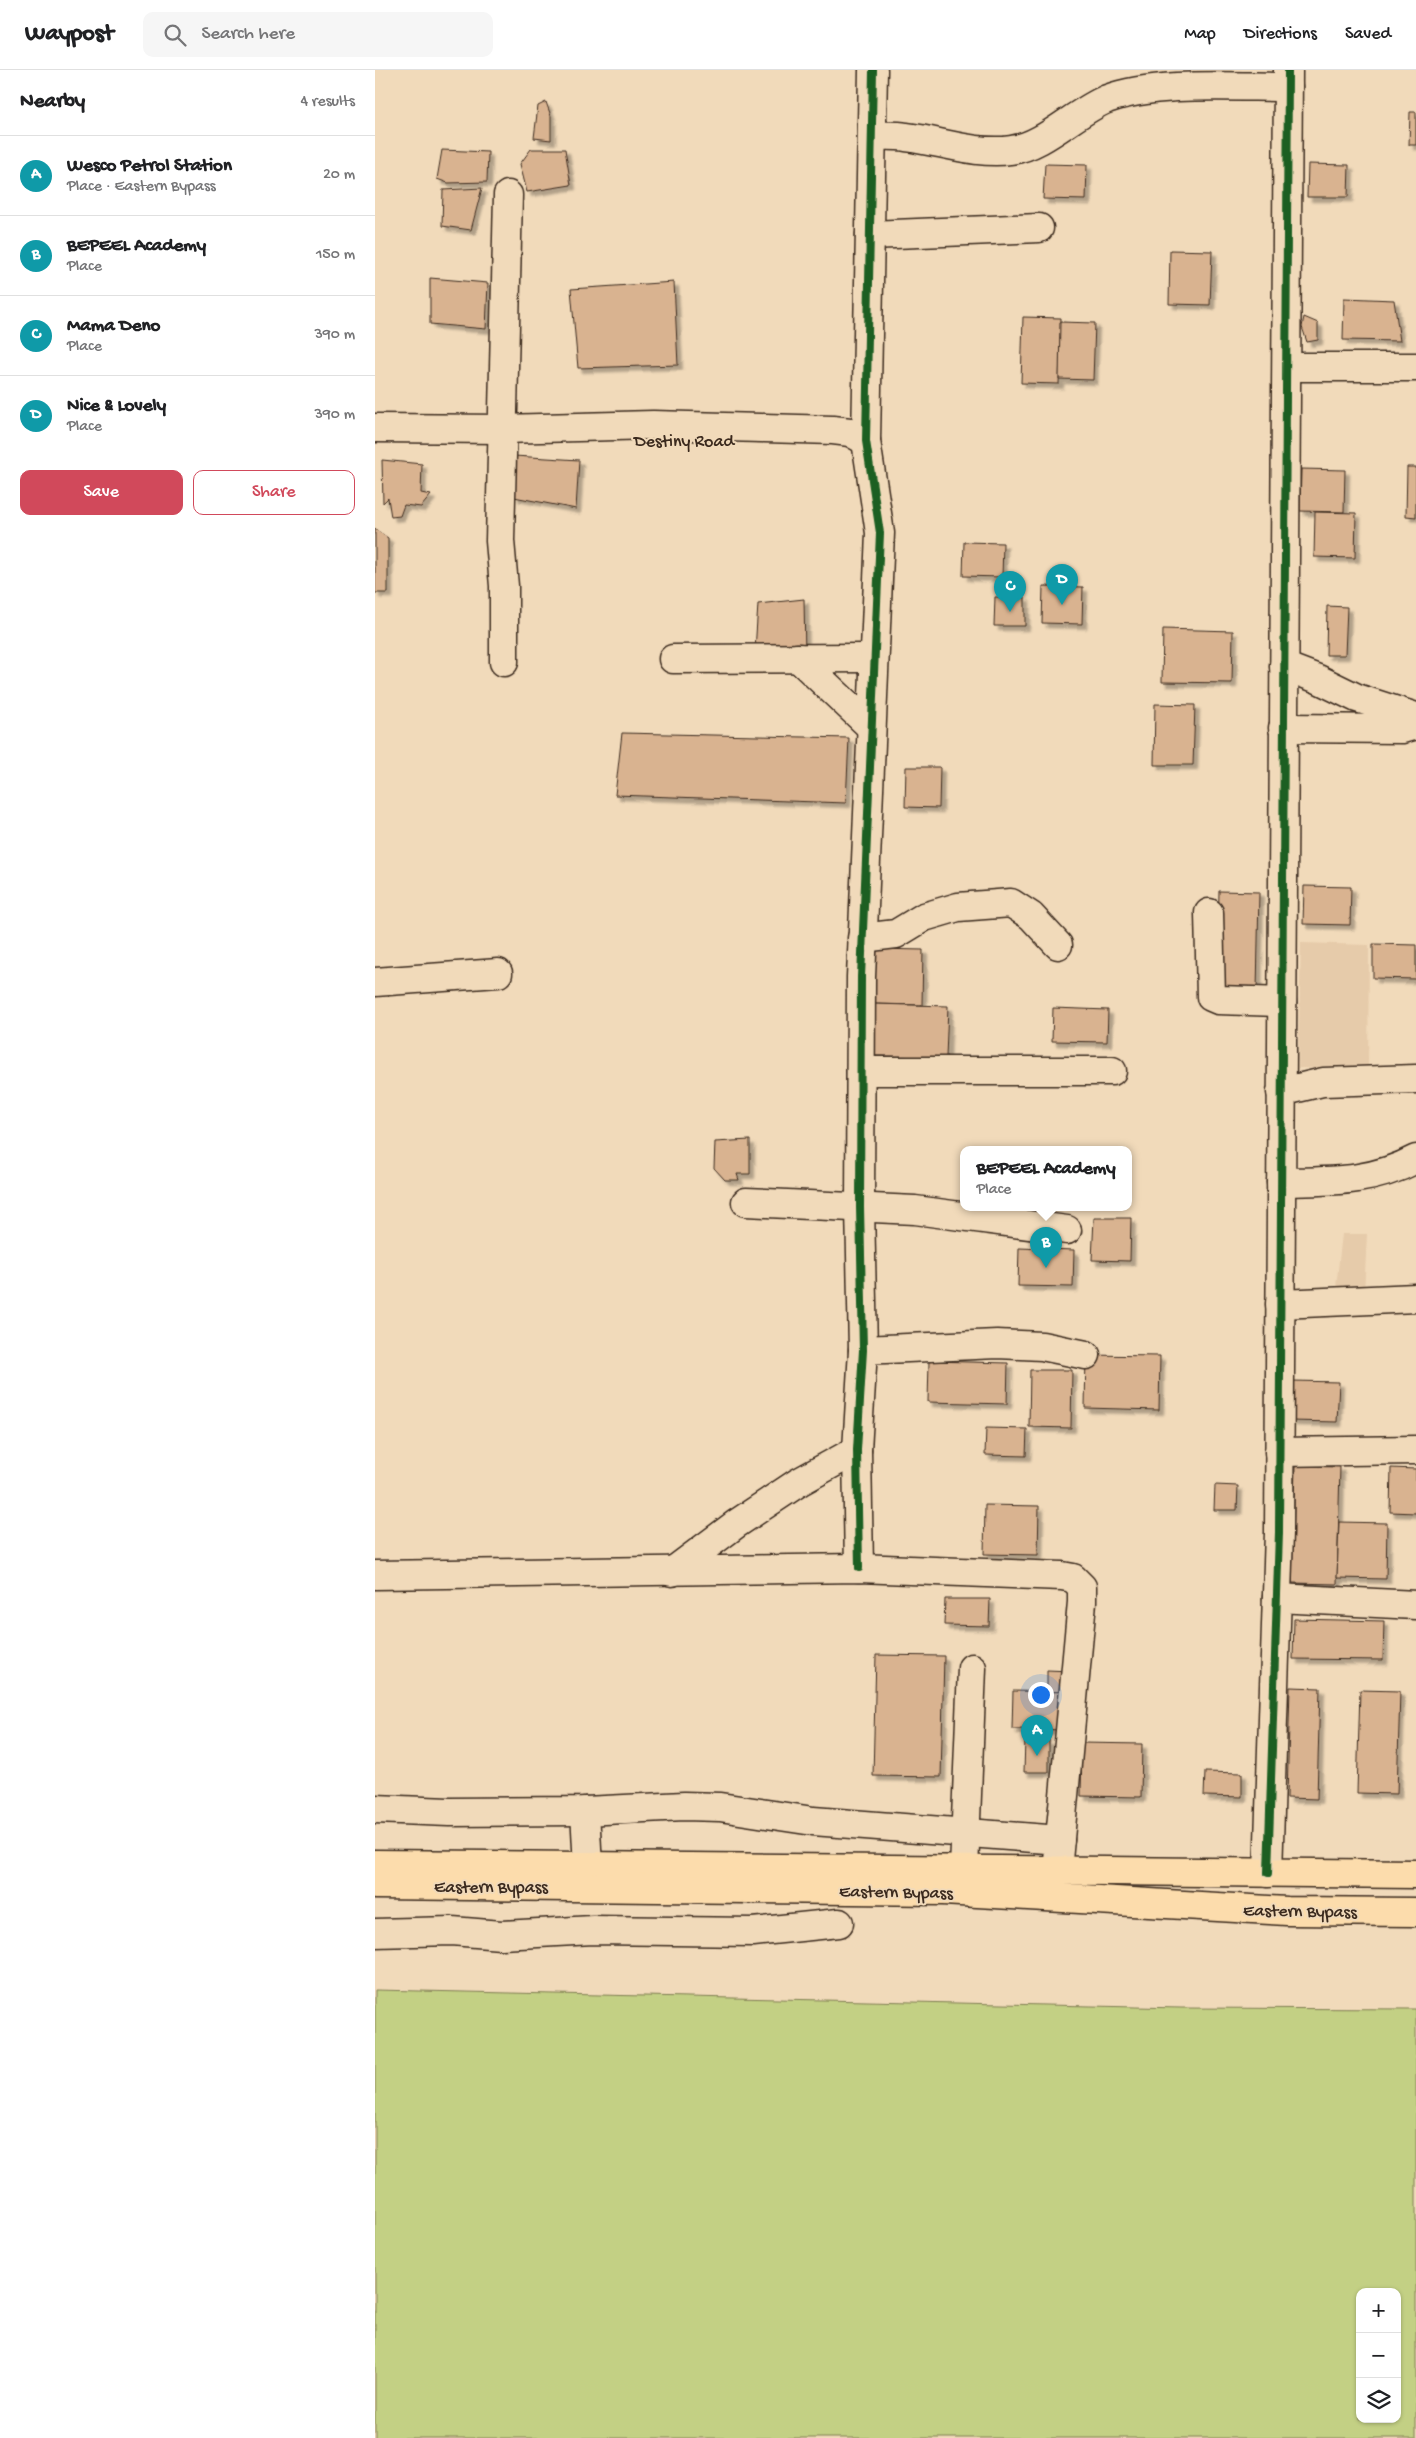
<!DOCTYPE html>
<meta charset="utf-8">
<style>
:root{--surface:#fff;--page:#f6f6f6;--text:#202124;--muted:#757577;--line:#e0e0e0;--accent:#d1495b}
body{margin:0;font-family:"Gochi Hand",sans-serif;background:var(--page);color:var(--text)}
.controls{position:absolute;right:15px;bottom:15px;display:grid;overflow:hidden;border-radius:10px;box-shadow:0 1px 4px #0004}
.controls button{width:45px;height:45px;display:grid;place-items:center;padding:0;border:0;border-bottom:1px solid var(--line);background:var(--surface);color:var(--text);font:25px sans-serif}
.you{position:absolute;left:665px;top:1624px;width:18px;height:18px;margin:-12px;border:4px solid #fff;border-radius:50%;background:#1a73e8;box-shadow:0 0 0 8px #1a73e833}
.badge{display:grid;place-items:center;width:32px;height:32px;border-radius:50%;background:var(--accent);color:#fff;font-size:16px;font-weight:700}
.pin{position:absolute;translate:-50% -41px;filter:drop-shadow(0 1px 2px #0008)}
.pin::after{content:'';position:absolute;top:26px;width:18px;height:15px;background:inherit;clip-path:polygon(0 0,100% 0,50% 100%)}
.popup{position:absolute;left:585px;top:1076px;width:172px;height:65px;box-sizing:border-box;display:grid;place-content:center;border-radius:10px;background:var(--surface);filter:drop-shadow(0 1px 4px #0005);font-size:16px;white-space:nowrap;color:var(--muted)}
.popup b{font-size:19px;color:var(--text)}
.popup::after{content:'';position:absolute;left:50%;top:100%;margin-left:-10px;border:10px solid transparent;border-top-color:var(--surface)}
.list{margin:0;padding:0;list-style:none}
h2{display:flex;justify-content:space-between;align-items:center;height:65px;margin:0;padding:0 20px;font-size:21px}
h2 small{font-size:16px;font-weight:400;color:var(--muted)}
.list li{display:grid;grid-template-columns:32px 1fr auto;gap:15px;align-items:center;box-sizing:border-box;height:80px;padding:0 20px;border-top:1px solid var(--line)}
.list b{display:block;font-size:19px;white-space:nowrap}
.list p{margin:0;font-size:16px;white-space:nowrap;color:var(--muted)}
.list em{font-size:16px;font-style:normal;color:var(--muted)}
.actions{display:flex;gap:10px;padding:15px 20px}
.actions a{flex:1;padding:11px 0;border:1px solid var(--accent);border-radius:10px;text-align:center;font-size:18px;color:var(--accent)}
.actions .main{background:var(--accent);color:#fff}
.icon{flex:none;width:28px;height:28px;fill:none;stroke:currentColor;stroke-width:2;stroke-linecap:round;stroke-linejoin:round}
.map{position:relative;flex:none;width:1041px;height:2368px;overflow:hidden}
header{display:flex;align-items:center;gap:30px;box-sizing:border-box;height:70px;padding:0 25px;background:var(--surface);border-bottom:1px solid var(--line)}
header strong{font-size:24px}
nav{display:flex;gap:28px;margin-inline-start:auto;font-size:18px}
.search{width:350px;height:45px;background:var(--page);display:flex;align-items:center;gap:12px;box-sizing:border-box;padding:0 18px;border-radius:10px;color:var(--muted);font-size:19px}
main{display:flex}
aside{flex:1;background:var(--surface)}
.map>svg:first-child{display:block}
.built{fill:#e6cbaa}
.green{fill:#c3d084;stroke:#7f7d51;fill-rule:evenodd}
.building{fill:#d9b390;stroke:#3b2a1e;filter:url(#shadow)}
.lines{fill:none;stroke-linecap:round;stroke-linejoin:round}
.minor-casing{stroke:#3b2a1e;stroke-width:31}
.major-casing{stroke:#3b2a1e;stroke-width:31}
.minor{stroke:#f1daba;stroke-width:28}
.major{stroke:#fcdcac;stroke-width:28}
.cycleway-casing{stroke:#f1daba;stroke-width:11}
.cycleway{stroke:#1b5e20;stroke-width:8}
.labels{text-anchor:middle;stroke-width:4;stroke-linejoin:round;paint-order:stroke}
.street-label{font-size:18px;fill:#3b2a1e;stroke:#f1daba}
</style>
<header>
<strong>Waypost</strong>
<div class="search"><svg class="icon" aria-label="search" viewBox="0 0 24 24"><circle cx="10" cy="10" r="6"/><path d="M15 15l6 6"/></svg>Search here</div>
<nav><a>Map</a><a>Directions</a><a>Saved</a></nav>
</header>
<main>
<aside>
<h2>Nearby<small>4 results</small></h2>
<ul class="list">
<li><span class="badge" style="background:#0f9aa8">A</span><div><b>Wesco Petrol Station</b><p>Place · Eastern Bypass</p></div><em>20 m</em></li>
<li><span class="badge" style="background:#0f9aa8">B</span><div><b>BEPEEL Academy</b><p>Place</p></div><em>150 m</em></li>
<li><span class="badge" style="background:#0f9aa8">C</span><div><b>Mama Deno</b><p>Place</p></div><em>390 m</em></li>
<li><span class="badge" style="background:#0f9aa8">D</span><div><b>Nice &amp; Lovely</b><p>Place</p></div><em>390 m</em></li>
</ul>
<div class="actions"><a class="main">Save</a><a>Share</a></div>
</aside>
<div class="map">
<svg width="1041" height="2368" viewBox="0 0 1041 2368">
<defs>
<filter id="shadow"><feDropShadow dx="4.5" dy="4.5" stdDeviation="1" flood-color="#0004"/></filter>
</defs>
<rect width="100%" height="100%" fill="#f1daba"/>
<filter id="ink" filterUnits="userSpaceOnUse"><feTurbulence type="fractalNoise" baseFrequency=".02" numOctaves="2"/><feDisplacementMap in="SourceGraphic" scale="10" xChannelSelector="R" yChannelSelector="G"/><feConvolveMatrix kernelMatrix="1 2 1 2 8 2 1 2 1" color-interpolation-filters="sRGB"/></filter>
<g filter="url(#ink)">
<!-- built -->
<g class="built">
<path d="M926,873L994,875L993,1000L923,998Z"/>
<path d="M967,1164H992L989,1224L960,1226Z"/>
</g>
<!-- green -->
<path class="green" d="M0,1920L806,1938L1041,1939V2368H0ZM985,2222H1022V2349H985Z"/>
<!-- building -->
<g class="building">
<path d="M171,32L176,46V70L159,68L163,36Z"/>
<path d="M1035,42H1041V75H1034Z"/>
<path d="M156,79H190L196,115L152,122L145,94Z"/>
<path d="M67,80L113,82L112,112L73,113L62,109Z"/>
<path d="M670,94L712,95L711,130L668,129Z"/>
<path d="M933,94L974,95L973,127H932Z"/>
<path d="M107,118L96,160L67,156L68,120Z"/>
<path d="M795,180L837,181L835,235L794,234Z"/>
<path d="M55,208L113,213L111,259L55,254Z"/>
<path d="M299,212L303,295L203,298L196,219Z"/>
<path d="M969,228L1019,230L1025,271L968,270Z"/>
<path d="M648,247L686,248L684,314L646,313Z"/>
<path d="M929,247L943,253V270L932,272L927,257Z"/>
<path d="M685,252L720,253L718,310L684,309Z"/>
<path d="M139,386L204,390L201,439L139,427Z"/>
<path d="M7,390L47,394L46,423L56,425L46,437L29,435L25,446L16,447L13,428L8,433Z"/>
<path d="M1032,397H1041V447L1031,446Z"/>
<path d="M926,399L970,400L969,442L925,441Z"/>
<path d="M940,442L981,443L980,488L939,487Z"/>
<path d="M0,459L13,468V523H0Z"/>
<path d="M589,472L628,473L627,507L588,506Z"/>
<path d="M668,516L708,517L707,554L667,553Z"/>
<path d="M620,527H650V556H619Z"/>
<path d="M429,529L430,584L380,581L383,534Z"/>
<path d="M952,536L972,537L970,585H951Z"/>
<path d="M788,559L858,561L857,613L787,612Z"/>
<path d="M780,634L820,635L818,695H779Z"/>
<path d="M247,663L474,668L471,733L240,725Z"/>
<path d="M531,697H565L564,738L530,737Z"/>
<path d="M929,816L976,817L975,855L928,854Z"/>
<path d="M844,821L884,822L882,921H842Z"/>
<path d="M998,874L1041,875V909L998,908Z"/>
<path d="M500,879L548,880L547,935L498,934Z"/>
<path d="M498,934L573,936L571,987L497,986Z"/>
<path d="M678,938L733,940L732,972L677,971Z"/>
<path d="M375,1070V1104H362L364,1110H350L339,1098L340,1072Z"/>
<path d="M719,1148H756L755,1191L717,1190Z"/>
<path d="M644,1178L699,1180L698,1217L643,1216Z"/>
<path d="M711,1285L785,1286L784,1340L710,1338Z"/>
<path d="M554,1291L633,1293L632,1334L553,1332Z"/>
<path d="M655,1300H697L696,1358L654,1357Z"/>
<path d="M918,1311L964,1312L962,1352L916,1351Z"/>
<path d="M611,1358L652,1359L651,1386L610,1385Z"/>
<path d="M920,1396L965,1397L962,1514L917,1513Z"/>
<path d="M1016,1398L1041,1399V1443L1015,1442Z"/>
<path d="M840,1415L863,1416L862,1440H839Z"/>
<path d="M610,1435L664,1436L663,1485L609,1484Z"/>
<path d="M964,1452L1012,1453L1011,1509L962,1508Z"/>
<path d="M570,1529H615L614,1556L569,1555Z"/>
<path d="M919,1549L1009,1551L1008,1590L918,1589Z"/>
<path d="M501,1585L569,1586L566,1707L498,1706Z"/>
<path d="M672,1600L695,1601L694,1622H672Z"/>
<path d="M915,1617L945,1618L942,1729L912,1728Z"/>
<path d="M985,1620L1025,1621L1022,1724L982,1723Z"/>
<path d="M638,1621L694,1622L693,1660L637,1659Z"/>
<path d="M650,1669L674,1670V1702H649Z"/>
<path d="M707,1673L767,1674L766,1727L706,1726Z"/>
<path d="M830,1702L867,1703V1727L829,1726Z"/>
</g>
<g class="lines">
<defs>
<g id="minor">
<path d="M497,66C508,66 520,65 531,67C565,71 601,85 636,80C669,76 700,42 732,29C780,11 860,17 913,17"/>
<path d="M495,165L664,158"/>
<path d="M912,297H1041"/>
<path d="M0,358L128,359L278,355L458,360L475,362L491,371"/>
<path d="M423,588L496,657"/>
<path d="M298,589L499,588"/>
<path d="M129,592V516L125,471L133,125"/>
<path d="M909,596L943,609L982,628L1041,647"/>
<path d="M908,658L1027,659L1041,655"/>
<path d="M834,843L836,927L843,930L907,932"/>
<path d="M487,868L521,864L549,847L583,837L636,833L656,846L683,875"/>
<path d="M0,912L123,903"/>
<path d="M486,1001H737"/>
<path d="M906,1022L948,1012L1041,1009"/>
<path d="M906,1112C955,1111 996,1113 1041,1089"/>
<path d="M371,1132L540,1140L692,1160"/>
<path d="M905,1234L1041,1228"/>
<path d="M488,1280L622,1274L667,1276L711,1285"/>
<path d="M904,1382L1041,1380"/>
<path d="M484,1498L482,1380L488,1280L485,1137L486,907L505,463L491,371L498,0"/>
<path d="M297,1502L361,1454L424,1412L482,1380"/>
<path d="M0,1505L484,1498L687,1506L698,1508L707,1517V1532L682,1801"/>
<path d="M902,1528L1041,1535"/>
<path d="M0,1739L74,1742L210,1741L309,1736L345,1737L438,1751L685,1770"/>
<path d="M210,1741L213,1797"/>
<path d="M589,1800L597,1598"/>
<path d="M893,1803L904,1462L913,0"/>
<path d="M0,1863L77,1861L126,1865L218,1860L378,1862L464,1853"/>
</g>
<g id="major">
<path d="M0,1794L1041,1804"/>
<path d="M0,1815L568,1821L912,1841L1041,1842"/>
</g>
</defs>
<!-- minor casing -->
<use href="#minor" class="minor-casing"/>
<!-- major casing -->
<use href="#major" class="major-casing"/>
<!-- minor -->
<use href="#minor" class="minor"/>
<!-- major -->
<use href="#major" class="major"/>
<defs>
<g id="cycleway">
<path d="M484,1498L482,1380L488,1280L485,1137L486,907L505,463L491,371L498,0"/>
<path d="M893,1803L904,1462L913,0"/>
</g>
</defs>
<!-- cycleway casing -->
<use href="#cycleway" class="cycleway-casing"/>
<!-- cycleway -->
<use href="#cycleway" class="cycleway"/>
</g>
</g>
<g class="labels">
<!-- street labels -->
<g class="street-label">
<text x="309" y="376">Destiny Road</text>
<text x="116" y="1822">Eastern Bypass</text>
<text transform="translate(521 1821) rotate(1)" y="6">Eastern Bypass</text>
<text transform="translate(925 1840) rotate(1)" y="6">Eastern Bypass</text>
</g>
</g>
</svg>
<div class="controls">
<button>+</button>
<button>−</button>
<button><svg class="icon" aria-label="layers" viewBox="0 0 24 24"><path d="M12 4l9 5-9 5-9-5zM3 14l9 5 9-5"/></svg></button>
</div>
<div class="you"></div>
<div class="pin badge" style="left:662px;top:1686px;background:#0f9aa8">A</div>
<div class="pin badge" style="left:671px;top:1198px;background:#0f9aa8">B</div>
<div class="popup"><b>BEPEEL Academy</b>Place</div>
<div class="pin badge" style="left:635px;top:542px;background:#0f9aa8">C</div>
<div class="pin badge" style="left:687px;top:535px;background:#0f9aa8">D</div>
</div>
</main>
